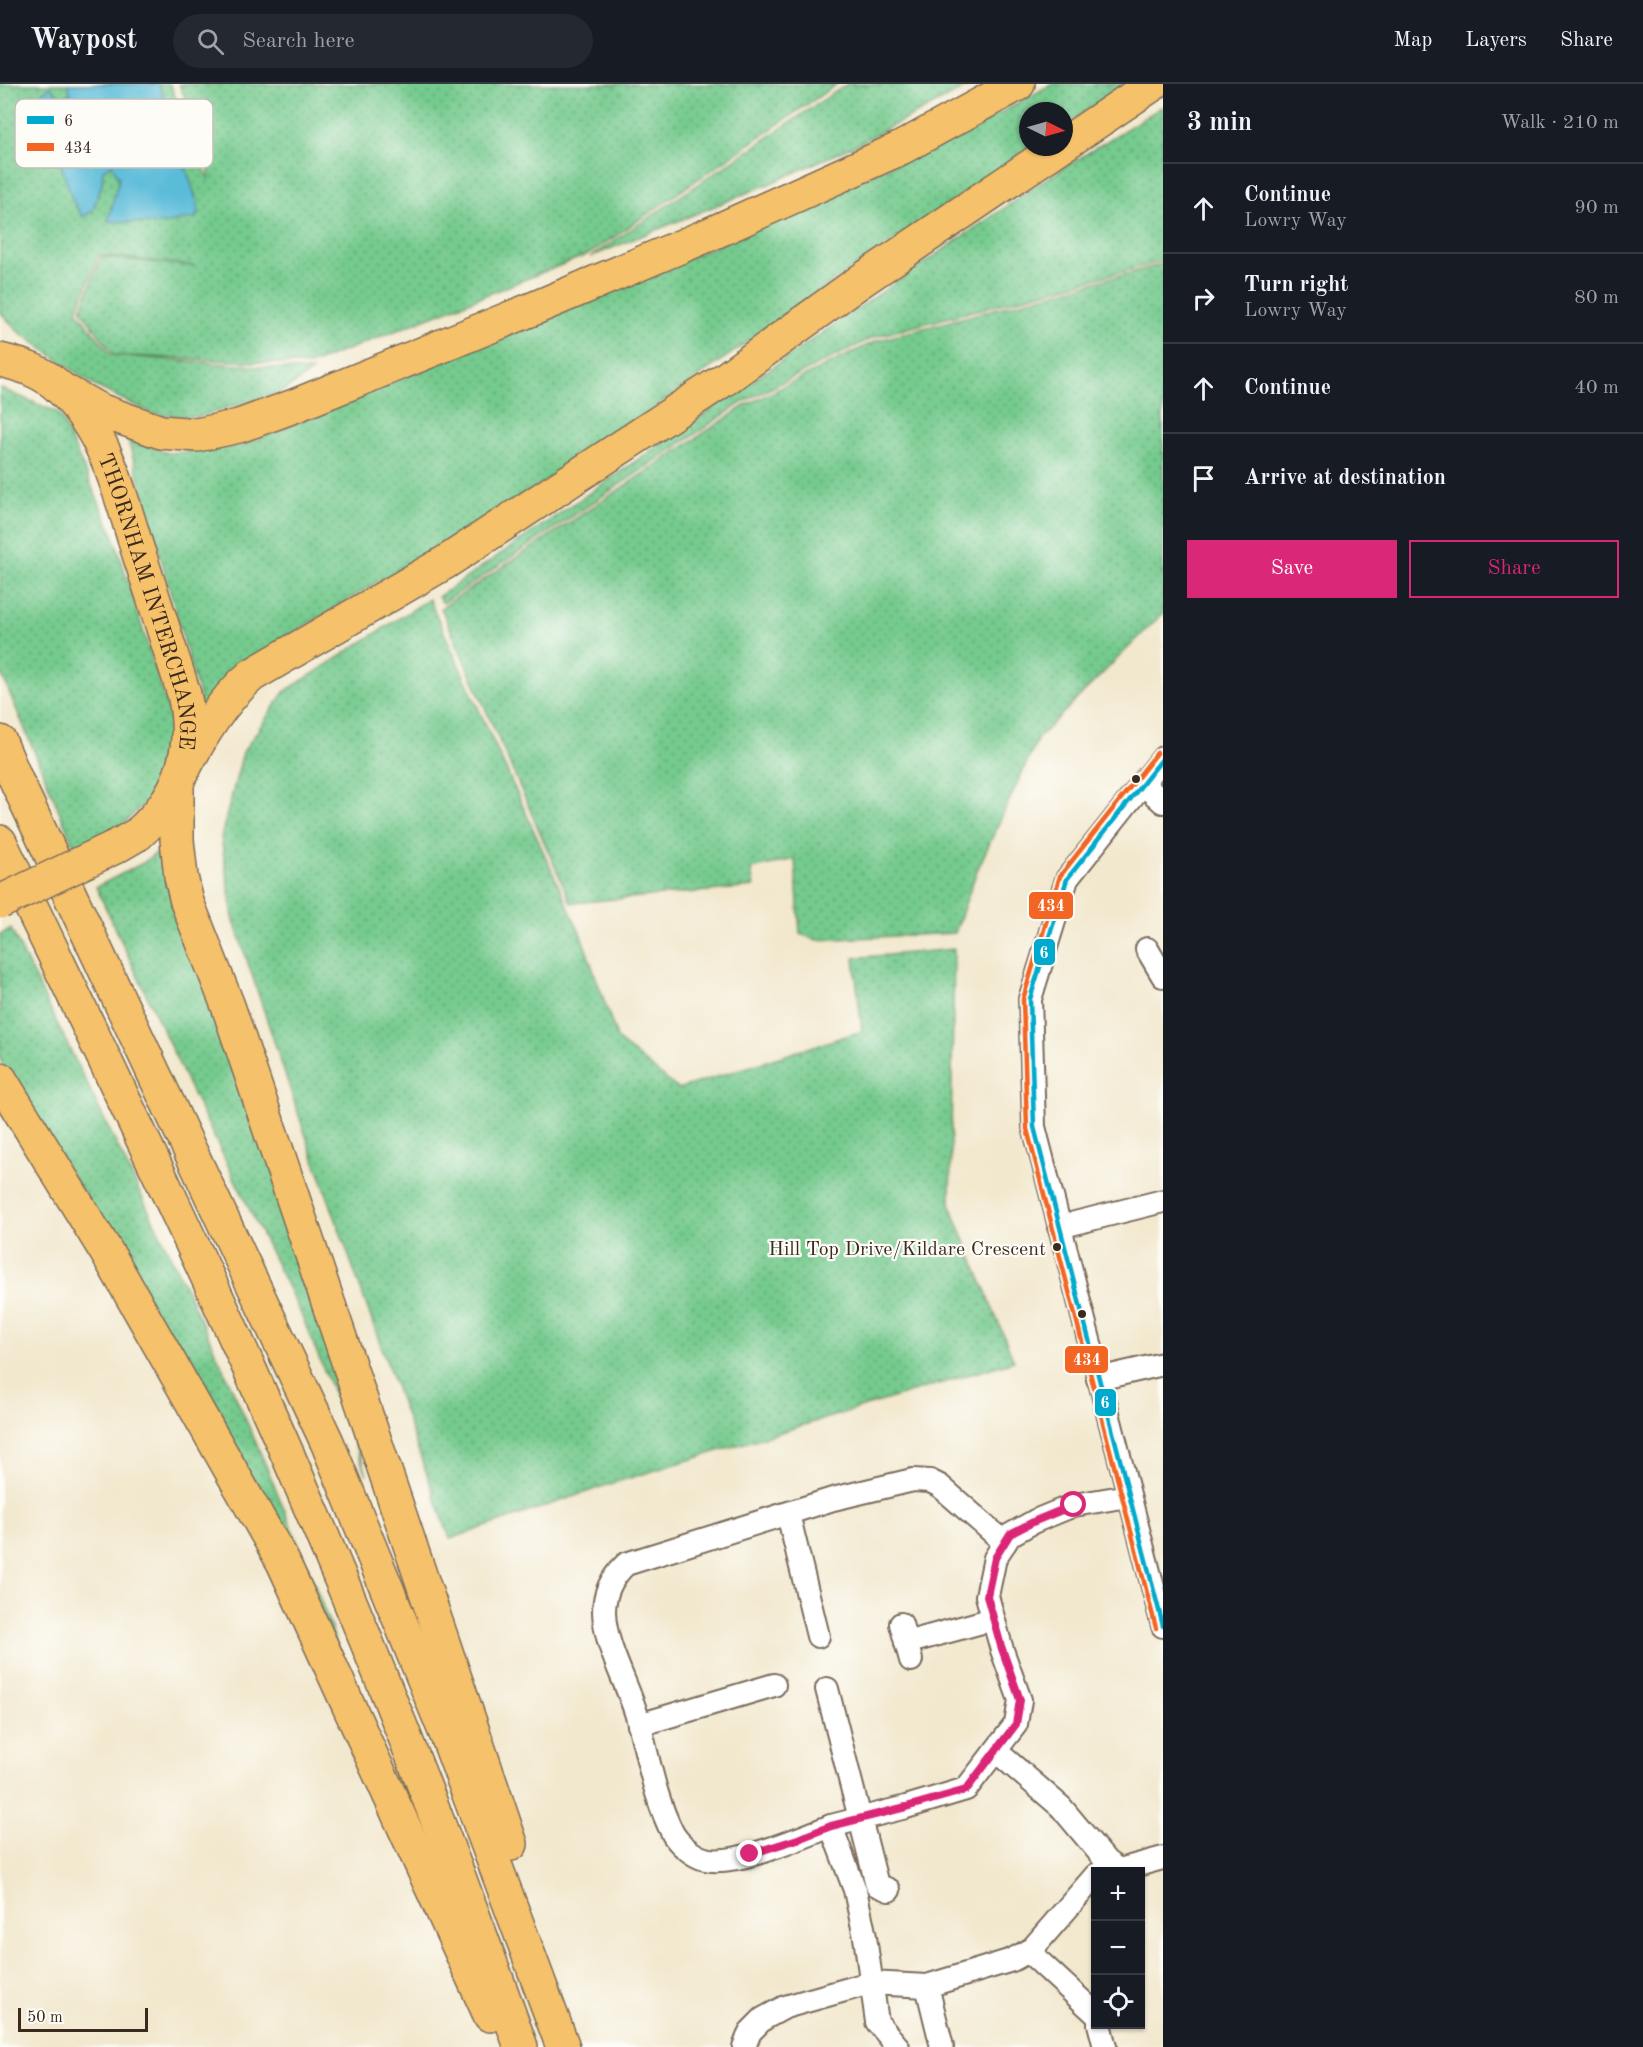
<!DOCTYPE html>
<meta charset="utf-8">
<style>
:root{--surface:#171b24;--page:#242831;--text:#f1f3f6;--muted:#9ea1a6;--line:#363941;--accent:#db2777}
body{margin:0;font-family:"Old Standard TT",serif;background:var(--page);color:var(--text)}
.controls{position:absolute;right:18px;bottom:18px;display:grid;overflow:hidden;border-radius:0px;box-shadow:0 2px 4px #0004}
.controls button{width:54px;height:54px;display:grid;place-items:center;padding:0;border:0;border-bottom:2px solid var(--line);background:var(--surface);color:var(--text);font:30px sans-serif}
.compass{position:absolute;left:1019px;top:18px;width:54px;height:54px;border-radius:50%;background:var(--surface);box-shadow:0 2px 4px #0004;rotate:95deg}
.scale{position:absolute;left:18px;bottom:15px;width:130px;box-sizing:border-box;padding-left:6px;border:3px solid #3b2a1e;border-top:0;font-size:16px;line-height:21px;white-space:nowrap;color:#3b2a1e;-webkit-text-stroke:4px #fdfcf7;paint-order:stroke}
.stop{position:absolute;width:18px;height:18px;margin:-14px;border:4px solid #db2777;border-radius:50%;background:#fff}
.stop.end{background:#db2777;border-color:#fff;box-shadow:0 2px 6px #0008}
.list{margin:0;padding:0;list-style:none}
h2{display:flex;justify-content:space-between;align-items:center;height:78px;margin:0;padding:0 24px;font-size:26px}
h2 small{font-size:20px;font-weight:400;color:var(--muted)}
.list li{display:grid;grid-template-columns:39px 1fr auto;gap:18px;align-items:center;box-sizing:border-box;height:90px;padding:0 24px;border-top:2px solid var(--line)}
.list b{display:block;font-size:22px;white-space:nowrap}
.list p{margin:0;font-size:20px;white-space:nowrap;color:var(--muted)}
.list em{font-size:20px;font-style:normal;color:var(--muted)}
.actions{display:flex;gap:12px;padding:18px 24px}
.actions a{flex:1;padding:14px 0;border:2px solid var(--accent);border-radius:0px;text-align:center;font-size:21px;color:var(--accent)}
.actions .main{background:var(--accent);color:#fff}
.icon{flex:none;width:33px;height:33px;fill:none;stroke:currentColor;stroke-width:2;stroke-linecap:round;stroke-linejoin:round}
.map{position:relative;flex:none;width:1163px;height:1963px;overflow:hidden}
header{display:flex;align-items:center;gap:36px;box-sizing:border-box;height:84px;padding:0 30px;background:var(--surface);border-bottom:2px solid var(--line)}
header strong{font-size:28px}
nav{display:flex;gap:33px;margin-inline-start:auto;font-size:21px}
.search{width:420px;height:54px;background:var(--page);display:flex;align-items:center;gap:15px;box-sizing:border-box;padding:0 21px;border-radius:33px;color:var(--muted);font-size:22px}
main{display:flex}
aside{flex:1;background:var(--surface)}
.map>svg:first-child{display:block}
.grass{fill:url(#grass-dots);stroke:#587a56;stroke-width:1.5}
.water{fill:#5abcd9;stroke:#4a737c;stroke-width:1.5}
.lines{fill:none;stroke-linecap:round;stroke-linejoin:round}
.minor-casing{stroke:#7b6c5c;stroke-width:26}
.highway-casing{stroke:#7b6c5c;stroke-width:36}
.minor{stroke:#fff;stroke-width:22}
.highway{stroke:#f5c16b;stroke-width:33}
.highway-bridge-casing{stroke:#7b6c5c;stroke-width:36;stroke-linecap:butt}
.highway-bridge{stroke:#f5c16b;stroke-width:33}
.bus-1-casing{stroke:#fdfcf7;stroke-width:9}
.bus-2-casing{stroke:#fdfcf7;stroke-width:9}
.bus-1{stroke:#00a9ce;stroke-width:4.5}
.bus-2{stroke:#f26522;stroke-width:4.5}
.route{stroke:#db2777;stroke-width:8}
.bus-dot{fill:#3b2a1e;stroke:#fdfcf7;stroke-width:2}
.labels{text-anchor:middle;stroke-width:4.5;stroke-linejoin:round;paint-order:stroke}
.bus-label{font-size:20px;fill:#3b2a1e;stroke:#fdfcf7;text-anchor:end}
.street-label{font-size:22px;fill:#3b2a1e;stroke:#fdfcf7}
.key{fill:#fdfcf7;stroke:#c3bdb6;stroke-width:1.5}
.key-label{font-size:16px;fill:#3b2a1e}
.line-badge{stroke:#fdfcf7;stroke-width:2}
.badge-label{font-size:16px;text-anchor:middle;font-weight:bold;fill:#fff}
</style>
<header>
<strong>Waypost</strong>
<div class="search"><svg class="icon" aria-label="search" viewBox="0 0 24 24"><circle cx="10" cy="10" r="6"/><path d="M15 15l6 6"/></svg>Search here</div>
<nav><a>Map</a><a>Layers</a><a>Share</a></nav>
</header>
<main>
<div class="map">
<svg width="1163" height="1963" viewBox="0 0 1163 1963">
<defs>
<pattern id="grass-dots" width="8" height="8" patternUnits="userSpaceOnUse" patternTransform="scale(1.5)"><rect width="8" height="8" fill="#75ca8e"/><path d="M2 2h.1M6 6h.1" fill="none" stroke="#61a473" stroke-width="1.8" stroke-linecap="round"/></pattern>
</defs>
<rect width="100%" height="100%" fill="#fdfcf7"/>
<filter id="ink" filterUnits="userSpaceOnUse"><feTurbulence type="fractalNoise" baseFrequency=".0167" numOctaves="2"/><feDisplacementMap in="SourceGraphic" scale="12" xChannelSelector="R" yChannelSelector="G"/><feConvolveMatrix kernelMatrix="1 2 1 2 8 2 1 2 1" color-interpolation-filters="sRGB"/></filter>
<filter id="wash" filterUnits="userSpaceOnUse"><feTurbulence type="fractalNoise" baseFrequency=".008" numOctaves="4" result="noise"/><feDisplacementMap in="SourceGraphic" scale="24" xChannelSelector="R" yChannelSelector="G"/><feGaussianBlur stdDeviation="1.35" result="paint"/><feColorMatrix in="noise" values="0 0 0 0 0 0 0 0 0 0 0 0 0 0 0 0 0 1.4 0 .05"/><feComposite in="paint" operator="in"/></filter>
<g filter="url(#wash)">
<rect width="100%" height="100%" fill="#f2e8ce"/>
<!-- grass -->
<g class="grass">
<path d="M0,0H170L208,94L211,71L179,0H837L589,170L309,281L114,271L81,226L101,173L194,182L99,171L77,227L111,271L312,287L285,306L199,333L153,330L95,302L19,248L0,228Z"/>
<path d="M847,0H973L858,60L771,99L590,173Z"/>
<path d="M1052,0H1126L1064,42V27H1028V63H1032L830,200L574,380L286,553L203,626L128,356L168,369L242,362L709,165L967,47Z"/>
<path d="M1163,22V177L874,253L743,318L443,519L438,513L1049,93Z"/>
<path d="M1163,180V529L1038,654L976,789L955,849L817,856L800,850L795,775L751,785L754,803L571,819L441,524L746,321L876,257Z"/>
<path d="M0,304L59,329L113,450L174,645L155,709L110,753L76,767L0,586Z"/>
<path d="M429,515L581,851L618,956L678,1005L862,947L854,874L954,865L950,1120L1014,1277L610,1400L450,1455L302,1041L233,834L221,753L243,668L284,608Z"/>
<path d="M169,759L296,1155L367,1391L301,1230L190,1004L96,803L143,779Z"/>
<path d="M11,845C127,1084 250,1319 340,1569L105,1144L0,976V850Z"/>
</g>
<!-- water -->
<path class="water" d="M67,0H159L198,121L197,133L165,140L108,137L119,94L112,81L103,86L102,100L93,126L83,133L73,117L38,12L50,3L61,13L71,10Z"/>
</g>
<g filter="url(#ink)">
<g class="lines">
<defs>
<g id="minor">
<path d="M1163,674L1067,795L1030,915L1034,1043L1163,1542"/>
<path d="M1143,700L1163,718"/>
<path d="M1147,865L1163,892"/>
<path d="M1059,1143L1163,1117"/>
<path d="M1098,1295L1163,1280"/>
<path d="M788,1430L818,1552"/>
<path d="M901,1540L911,1576"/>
<path d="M906,1559L993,1535"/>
<path d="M827,1605L877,1801L889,1806"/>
<path d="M639,1641L774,1601"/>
<path d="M996,1667L1061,1723L1107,1778L1119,1786L1163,1774"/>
<path d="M831,1742L906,1723L966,1705L1016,1640L1020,1616L1002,1566L987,1512L995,1474L1010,1451L1035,1437L1074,1421L1128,1412"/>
<path d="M1028,1867L1096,1930"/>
<path d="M927,1902L942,1963"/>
<path d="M1099,1940L1105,1963"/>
<path d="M744,1963L750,1948L763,1935L785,1923L870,1899L927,1902L1012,1876L1032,1865L1096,1791"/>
<path d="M898,1963L877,1938L865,1853L855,1806L831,1742C802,1753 734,1783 705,1775C693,1772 679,1760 673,1750C654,1713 648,1671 637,1632C627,1598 605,1563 604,1528C604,1508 612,1493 626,1480L833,1415L913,1396L930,1397L940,1402L1005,1459"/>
</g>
<g id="highway">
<path d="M1064,60L1153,0"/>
<path id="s1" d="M0,276C22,281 44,288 61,305C106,348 120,410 138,467C154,515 169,563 184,610C197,666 180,713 138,750"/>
<path d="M61,305L99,326L161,348L197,351L239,342L294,322L535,224L708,151L901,64L1018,0"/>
<path d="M0,658L16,696L327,1358L449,1657L563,1963"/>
<path d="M182,688C200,654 222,616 252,591L446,478L725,295L859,198L1059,63"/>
<path d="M177,701V756L181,793L187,818L228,922L511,1760"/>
<path d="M0,758C83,931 167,1102 246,1277C347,1501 439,1731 521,1963"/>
<path d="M0,995L112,1177L283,1478L490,1931"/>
</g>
</defs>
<!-- minor casing -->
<use href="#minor" class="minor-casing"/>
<!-- highway casing -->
<use href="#highway" class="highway-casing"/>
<!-- minor -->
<use href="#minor" class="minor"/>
<!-- highway -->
<use href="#highway" class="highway"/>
<defs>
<path id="highway-bridge" d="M0,818L119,761L138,750"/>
</defs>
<!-- highway-bridge casing -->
<use href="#highway-bridge" class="highway-bridge-casing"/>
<!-- highway-bridge -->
<use href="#highway-bridge" class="highway-bridge"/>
<defs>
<path id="bus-1" d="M1163,674L1067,795L1030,915L1034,1043L1163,1542"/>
<path id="bus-2" d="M1156,1544L1027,1045L1023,915L1060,792L1157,669"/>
</defs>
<!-- bus-1 casing -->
<use href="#bus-1" class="bus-1-casing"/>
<!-- bus-2 casing -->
<use href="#bus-2" class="bus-2-casing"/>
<!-- bus-1 -->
<use href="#bus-1" class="bus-1"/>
<!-- bus-2 -->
<use href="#bus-2" class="bus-2"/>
</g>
</g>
<g class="lines" filter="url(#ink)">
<!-- route -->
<path class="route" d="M750,1770L798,1755L831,1742L906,1723L966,1706L1016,1640L1020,1616L1001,1562L987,1512L995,1474L1010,1450L1035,1437L1074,1421"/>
</g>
<!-- markers -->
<g class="bus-dot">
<circle cx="1136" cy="695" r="5"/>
<circle cx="1057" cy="1163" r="5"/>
<circle cx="1082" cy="1230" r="5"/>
</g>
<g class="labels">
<!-- bus labels -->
<g class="bus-label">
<text x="1046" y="1171">Hill Top Drive/Kildare Crescent</text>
</g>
<!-- street labels -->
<g class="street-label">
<text dy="8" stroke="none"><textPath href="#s1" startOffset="302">THORNHAM INTERCHANGE</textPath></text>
</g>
</g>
<!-- legend -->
<rect x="15" y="15" width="198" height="69" rx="9" class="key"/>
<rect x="27" y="32" width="27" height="8" fill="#00a9ce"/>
<rect x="27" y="59" width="27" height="8" fill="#f26522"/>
<g class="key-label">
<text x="64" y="42">6</text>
<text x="64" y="69">434</text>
</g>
<g class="line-badge">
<rect x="1028" y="807" width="46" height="29" rx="6" fill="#f26522"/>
<rect x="1033" y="854" width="23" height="28" rx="6" fill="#00a9ce"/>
<rect x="1064" y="1261" width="45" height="29" rx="6" fill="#f26522"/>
<rect x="1094" y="1304" width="23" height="29" rx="6" fill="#00a9ce"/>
</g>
<g class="badge-label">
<text x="1051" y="827">434</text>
<text x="1044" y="874">6</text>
<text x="1087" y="1281">434</text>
<text x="1105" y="1324">6</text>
</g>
</svg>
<div class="controls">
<button>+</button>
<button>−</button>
<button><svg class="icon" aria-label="locate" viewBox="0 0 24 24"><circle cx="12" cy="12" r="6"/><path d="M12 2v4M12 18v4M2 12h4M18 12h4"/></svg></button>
</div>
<svg class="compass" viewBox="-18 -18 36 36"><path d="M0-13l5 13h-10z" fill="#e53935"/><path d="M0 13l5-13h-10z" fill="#9ea1a6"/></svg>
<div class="scale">50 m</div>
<div class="stop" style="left:1074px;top:1421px"></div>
<div class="stop end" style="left:750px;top:1770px"></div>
</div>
<aside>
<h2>3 min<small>Walk · 210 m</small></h2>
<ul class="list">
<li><svg class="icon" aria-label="ahead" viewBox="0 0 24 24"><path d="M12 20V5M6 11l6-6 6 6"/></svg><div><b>Continue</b><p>Lowry Way</p></div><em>90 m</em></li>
<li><svg class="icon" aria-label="right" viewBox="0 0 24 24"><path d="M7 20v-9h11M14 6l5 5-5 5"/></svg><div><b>Turn right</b><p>Lowry Way</p></div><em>80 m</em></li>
<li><svg class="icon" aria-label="ahead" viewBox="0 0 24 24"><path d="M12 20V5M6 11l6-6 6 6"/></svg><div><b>Continue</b></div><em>40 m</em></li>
<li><svg class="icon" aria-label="arrive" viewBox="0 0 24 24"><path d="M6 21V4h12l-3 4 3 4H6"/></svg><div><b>Arrive at destination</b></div></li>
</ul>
<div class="actions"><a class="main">Save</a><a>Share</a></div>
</aside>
</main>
